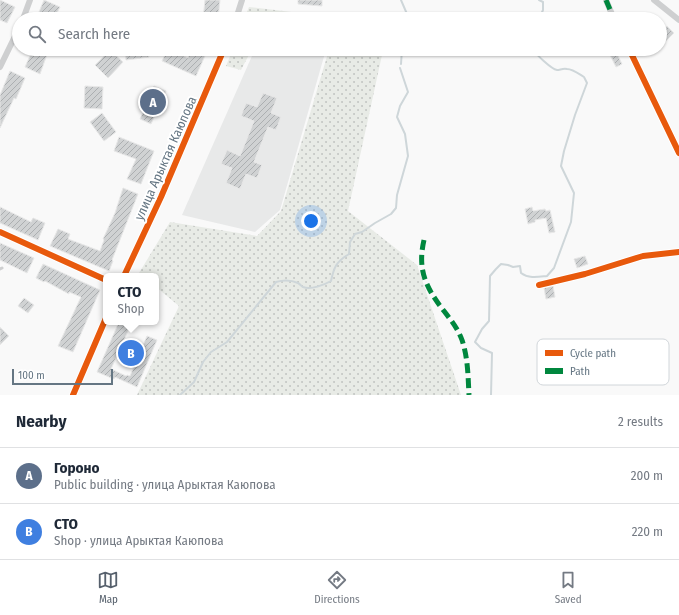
<!DOCTYPE html>
<meta charset="utf-8">
<style>
:root{--surface:#fff;--page:#f2f2f3;--text:#1f2937;--muted:#747a83;--line:#e0e1e3;--accent:#56606c}
body{margin:0;font-family:"Fira Sans Condensed",sans-serif;background:var(--page);color:var(--text)}
.scale{position:absolute;left:12px;bottom:10px;width:101px;box-sizing:border-box;padding-left:4px;border:2px solid #657683;border-top:0;font-size:11px;line-height:14px;white-space:nowrap;color:#657683;-webkit-text-stroke:3px #fff;paint-order:stroke}
.you{position:absolute;left:311px;top:221px;width:14px;height:14px;margin:-10px;border:3px solid #fff;border-radius:50%;background:#1a73e8;box-shadow:0 0 0 6px #1a73e833}
.badge{display:grid;place-items:center;width:26px;height:26px;border-radius:50%;background:var(--accent);color:#fff;font-size:13px;font-weight:700}
.pin{position:absolute;translate:-50% -50%;border:2px solid #fff;box-shadow:0 1px 4px #0006}
.popup{position:absolute;left:103px;top:273px;width:56px;height:52px;box-sizing:border-box;display:grid;place-content:center;border-radius:6px;background:var(--surface);filter:drop-shadow(0 1px 3px #0005);font-size:13px;white-space:nowrap;color:var(--muted)}
.popup b{font-size:15px;color:var(--text)}
.popup::after{content:'';position:absolute;left:50%;top:100%;margin-left:-8px;border:8px solid transparent;border-top-color:var(--surface)}
.list{margin:0;padding:0;list-style:none}
h2{display:flex;justify-content:space-between;align-items:center;height:52px;margin:0;padding:0 16px;font-size:17px}
h2 small{font-size:13px;font-weight:400;color:var(--muted)}
.list li{display:grid;grid-template-columns:26px 1fr auto;gap:12px;align-items:center;box-sizing:border-box;height:56px;padding:0 16px;border-top:1px solid var(--line)}
.list b{display:block;font-size:15px;white-space:nowrap}
.list p{margin:0;font-size:13px;white-space:nowrap;color:var(--muted)}
.list em{font-size:13px;font-style:normal;color:var(--muted)}
.icon{flex:none;width:22px;height:22px;fill:none;stroke:currentColor;stroke-width:2;stroke-linecap:round;stroke-linejoin:round}
.map{position:relative;flex:none;width:679px;height:395px;overflow:hidden}
.search{position:absolute;background:var(--surface);box-shadow:0 1px 3px #0004;left:12px;right:12px;top:12px;height:44px;display:flex;align-items:center;gap:10px;box-sizing:border-box;padding:0 14px;border-radius:22px;color:var(--muted);font-size:15px}
.sheet{height:164px;background:var(--surface)}
nav{display:flex;justify-content:space-around;align-items:center;box-sizing:border-box;height:56px;border-top:1px solid var(--line);background:var(--surface);font-size:11px;color:var(--muted)}
nav a{display:grid;justify-items:center;gap:2px}
nav .on{color:var(--accent)}
.map>svg:first-child{display:block}
.built{fill:#e8e9e9}
.grass{fill:url(#grass-dots)}
.lines{fill:none;stroke-linecap:round;stroke-linejoin:round}
.stream{stroke:#ced6d9;stroke-width:2}
.building{fill:url(#building-hatch);stroke:#e8e8e8}
.service{stroke:#cecfd0;stroke-width:3}
.minor{stroke:#cecfd0;stroke-width:6}
.quiet{stroke:#00873e;stroke-width:5;stroke-dasharray:10 5;stroke-linecap:butt}
.cycleway-casing{stroke:#fff;stroke-width:8}
.cycleway{stroke:#e8590c;stroke-width:6}
.labels{text-anchor:middle;stroke-width:4;stroke-linejoin:round;paint-order:stroke}
.street-label{font-size:13px;fill:#657683;stroke:#fff}
.key{fill:#fff;stroke:#d1d6da;stroke-width:1}
.key-label{font-size:11px;fill:#657683}
</style>
<div class="map">
<svg width="679" height="395" viewBox="0 0 679 395">
<defs>
<pattern id="grass-dots" width="8" height="8" patternUnits="userSpaceOnUse"><rect width="8" height="8" fill="#e8ebe6"/><path d="M2 2h.1M6 6h.1" fill="none" stroke="#c0c3c0" stroke-width="1.8" stroke-linecap="round"/></pattern>
<pattern id="building-hatch" width="6" height="6" patternUnits="userSpaceOnUse"><rect width="6" height="6" fill="#d0d2d3"/><path d="M-1 1l2-2M0 6l6-6M5 7l2-2" fill="none" stroke="#acafb1"/></pattern>
</defs>
<rect width="100%" height="100%" fill="#f9f9f9"/>
<!-- built -->
<path class="built" d="M255,49H315L325,53L280,210L255,232L182,215Z"/>
<!-- grass -->
<g class="grass">
<path d="M249,7L325,16L332,19H244Z"/>
<path d="M233,49H252L241,70L226,66Z"/>
<path d="M319,49H376L382,55L348,211L417,265L461,395H137L179,306L156,287V276H143L139,273L170,222L257,236L281,211L328,53Z"/>
</g>
<g class="lines">
<!-- stream -->
<g class="stream">
<path d="M401,0L407,14L406,19"/>
<path d="M539,0L543,2V10L539,19"/>
<path d="M401,64L402,49"/>
<path d="M180,395L194,382L203,362L211,352L227,342L276,282C283,280 291,280 298,283C300,284 301,286 303,287C311,290 324,285 331,281C334,267 336,262 349,254L350,242L355,234L362,232L375,223L391,214L396,208L397,195L408,156L405,134L397,117L400,106L408,92L400,68"/>
<path d="M491,395L492,353L481,348L475,342L482,329L489,321L490,276L496,269L501,264L508,265L513,267L520,266L521,273C529,279 538,277 547,276L554,268L571,222L574,193L561,166L564,151L575,115L587,83L584,77C579,74 573,69 567,69C563,68 560,70 557,70C551,69 536,54 532,49"/>
</g>
</g>
<!-- building -->
<g class="building">
<path d="M0,0L15,7L7,23L0,20Z"/>
<path d="M44,0L60,7L54,19H36Z"/>
<path d="M205,0H220L218,19H203Z"/>
<path d="M298,0H322V6L298,4Z"/>
<path d="M667,26L674,33L666,41L660,35V33Z"/>
<path d="M33,49H49L40,74L25,67Z"/>
<path d="M125,49H148L149,57L126,60Z"/>
<path d="M168,49H172L178,51L177,53L188,58L192,49H208L196,76L162,61Z"/>
<path d="M110,50L123,62L108,78L95,65Z"/>
<path d="M616,52L622,64L616,67L610,55Z"/>
<path d="M10,71L25,78L16,99L14,98L0,128V95Z"/>
<path d="M85,86L103,87L102,109L84,108Z"/>
<path d="M154,86L166,91L151,124L140,119L145,108L143,107Z"/>
<path d="M263,93L277,98L271,113L281,117L276,130L268,127L254,162L262,165L257,178L246,174L240,189L226,183L232,168L221,164L227,150L240,156L254,121L241,116L246,103L257,107Z"/>
<path d="M102,113L116,132L104,141L90,122Z"/>
<path d="M119,137L154,151L141,184L127,179L136,159L114,151Z"/>
<path d="M123,188L138,194L112,260L113,261L109,271L50,246L58,229L70,234L68,239L100,251L104,240L103,239L115,213Z"/>
<path d="M0,207L31,222L33,218L45,223L38,240L0,223Z"/>
<path d="M532,207L533,211L545,209L546,211L550,210L555,232L549,233L546,218L535,220V222L528,224L525,209Z"/>
<path d="M0,243L34,258L27,273L0,260Z"/>
<path d="M585,256L588,264L577,268L574,259Z"/>
<path d="M43,264L100,290L73,352L58,346L81,297L69,292V294L45,281L44,282L36,278Z"/>
<path d="M553,286L555,297L546,299L544,288Z"/>
<path d="M24,298L34,305L28,313L18,306Z"/>
<path d="M119,322H132L111,369L126,376L127,375L130,376L147,336L157,340L137,387L115,377L114,379L97,372Z"/>
<path d="M0,327L9,336L0,345Z"/>
</g>
<g class="lines">
<!-- service -->
<path class="service" d="M0,269L2,268"/>
<!-- minor -->
<g class="minor">
<path d="M606,0L614,19"/>
<path d="M654,0L679,20"/>
<path d="M23,19L30,0"/>
<path d="M236,19L242,0"/>
<path d="M629,49L679,153"/>
<path d="M0,67L19,28"/>
<path d="M0,232L106,280"/>
<path d="M124,276L161,197L224,49"/>
<path d="M539,285L585,274L643,256L679,252"/>
<path d="M73,395L106,318"/>
</g>
<!-- quiet -->
<g class="quiet">
<path d="M606,0L614,19"/>
<path d="M424,240C417,270 426,288 444,311C451,320 458,329 462,340C468,358 468,376 469,395"/>
</g>
<defs>
<g id="cycleway">
<path d="M629,49L679,153"/>
<path d="M0,232L106,280"/>
<path d="M124,276L161,197L224,49"/>
<path d="M539,285L585,274L643,256L679,252"/>
<path d="M73,395L106,318"/>
</g>
</defs>
<!-- cycleway casing -->
<use href="#cycleway" class="cycleway-casing"/>
<!-- cycleway -->
<use href="#cycleway" class="cycleway"/>
</g>
<g class="labels">
<!-- street labels -->
<g class="street-label">
<text transform="translate(165 158) rotate(-66)" y="5">улица Арыктая Каюпова</text>
</g>
</g>
<!-- legend -->
<rect x="537" y="339" width="132" height="46" rx="6" class="key"/>
<rect x="545" y="350" width="18" height="6" fill="#e8590c"/>
<rect x="545" y="368" width="18" height="6" fill="#00873e"/>
<g class="key-label">
<text x="570" y="357">Cycle path</text>
<text x="570" y="375">Path</text>
</g>
</svg>
<div class="scale">100 m</div>
<div class="you"></div>
<div class="pin badge" style="left:153px;top:102px;background:#5c6f8a">A</div>
<div class="pin badge" style="left:131px;top:353px;background:#3f7fe0">B</div>
<div class="popup"><b>СТО</b>Shop</div>
<div class="search"><svg class="icon" aria-label="search" viewBox="0 0 24 24"><circle cx="10" cy="10" r="6"/><path d="M15 15l6 6"/></svg>Search here</div>
</div>
<section class="sheet">
<h2>Nearby<small>2 results</small></h2>
<ul class="list">
<li><span class="badge" style="background:#5c6f8a">A</span><div><b>Гороно</b><p>Public building · улица Арыктая Каюпова</p></div><em>200 m</em></li>
<li><span class="badge" style="background:#3f7fe0">B</span><div><b>СТО</b><p>Shop · улица Арыктая Каюпова</p></div><em>220 m</em></li>
</ul>
</section>
<nav>
<a class="on"><svg class="icon" aria-label="map" viewBox="0 0 24 24"><path d="M3 6l6-2 6 2 6-2v14l-6 2-6-2-6 2zM9 4v14M15 6v14"/></svg>Map</a>
<a><svg class="icon" aria-label="directions" viewBox="0 0 24 24"><path d="M12 3l9 9-9 9-9-9zM9 14v-3h6M13 9l2 2-2 2"/></svg>Directions</a>
<a><svg class="icon" aria-label="saved" viewBox="0 0 24 24"><path d="M7 4h10v16l-5-4-5 4z"/></svg>Saved</a>
</nav>
